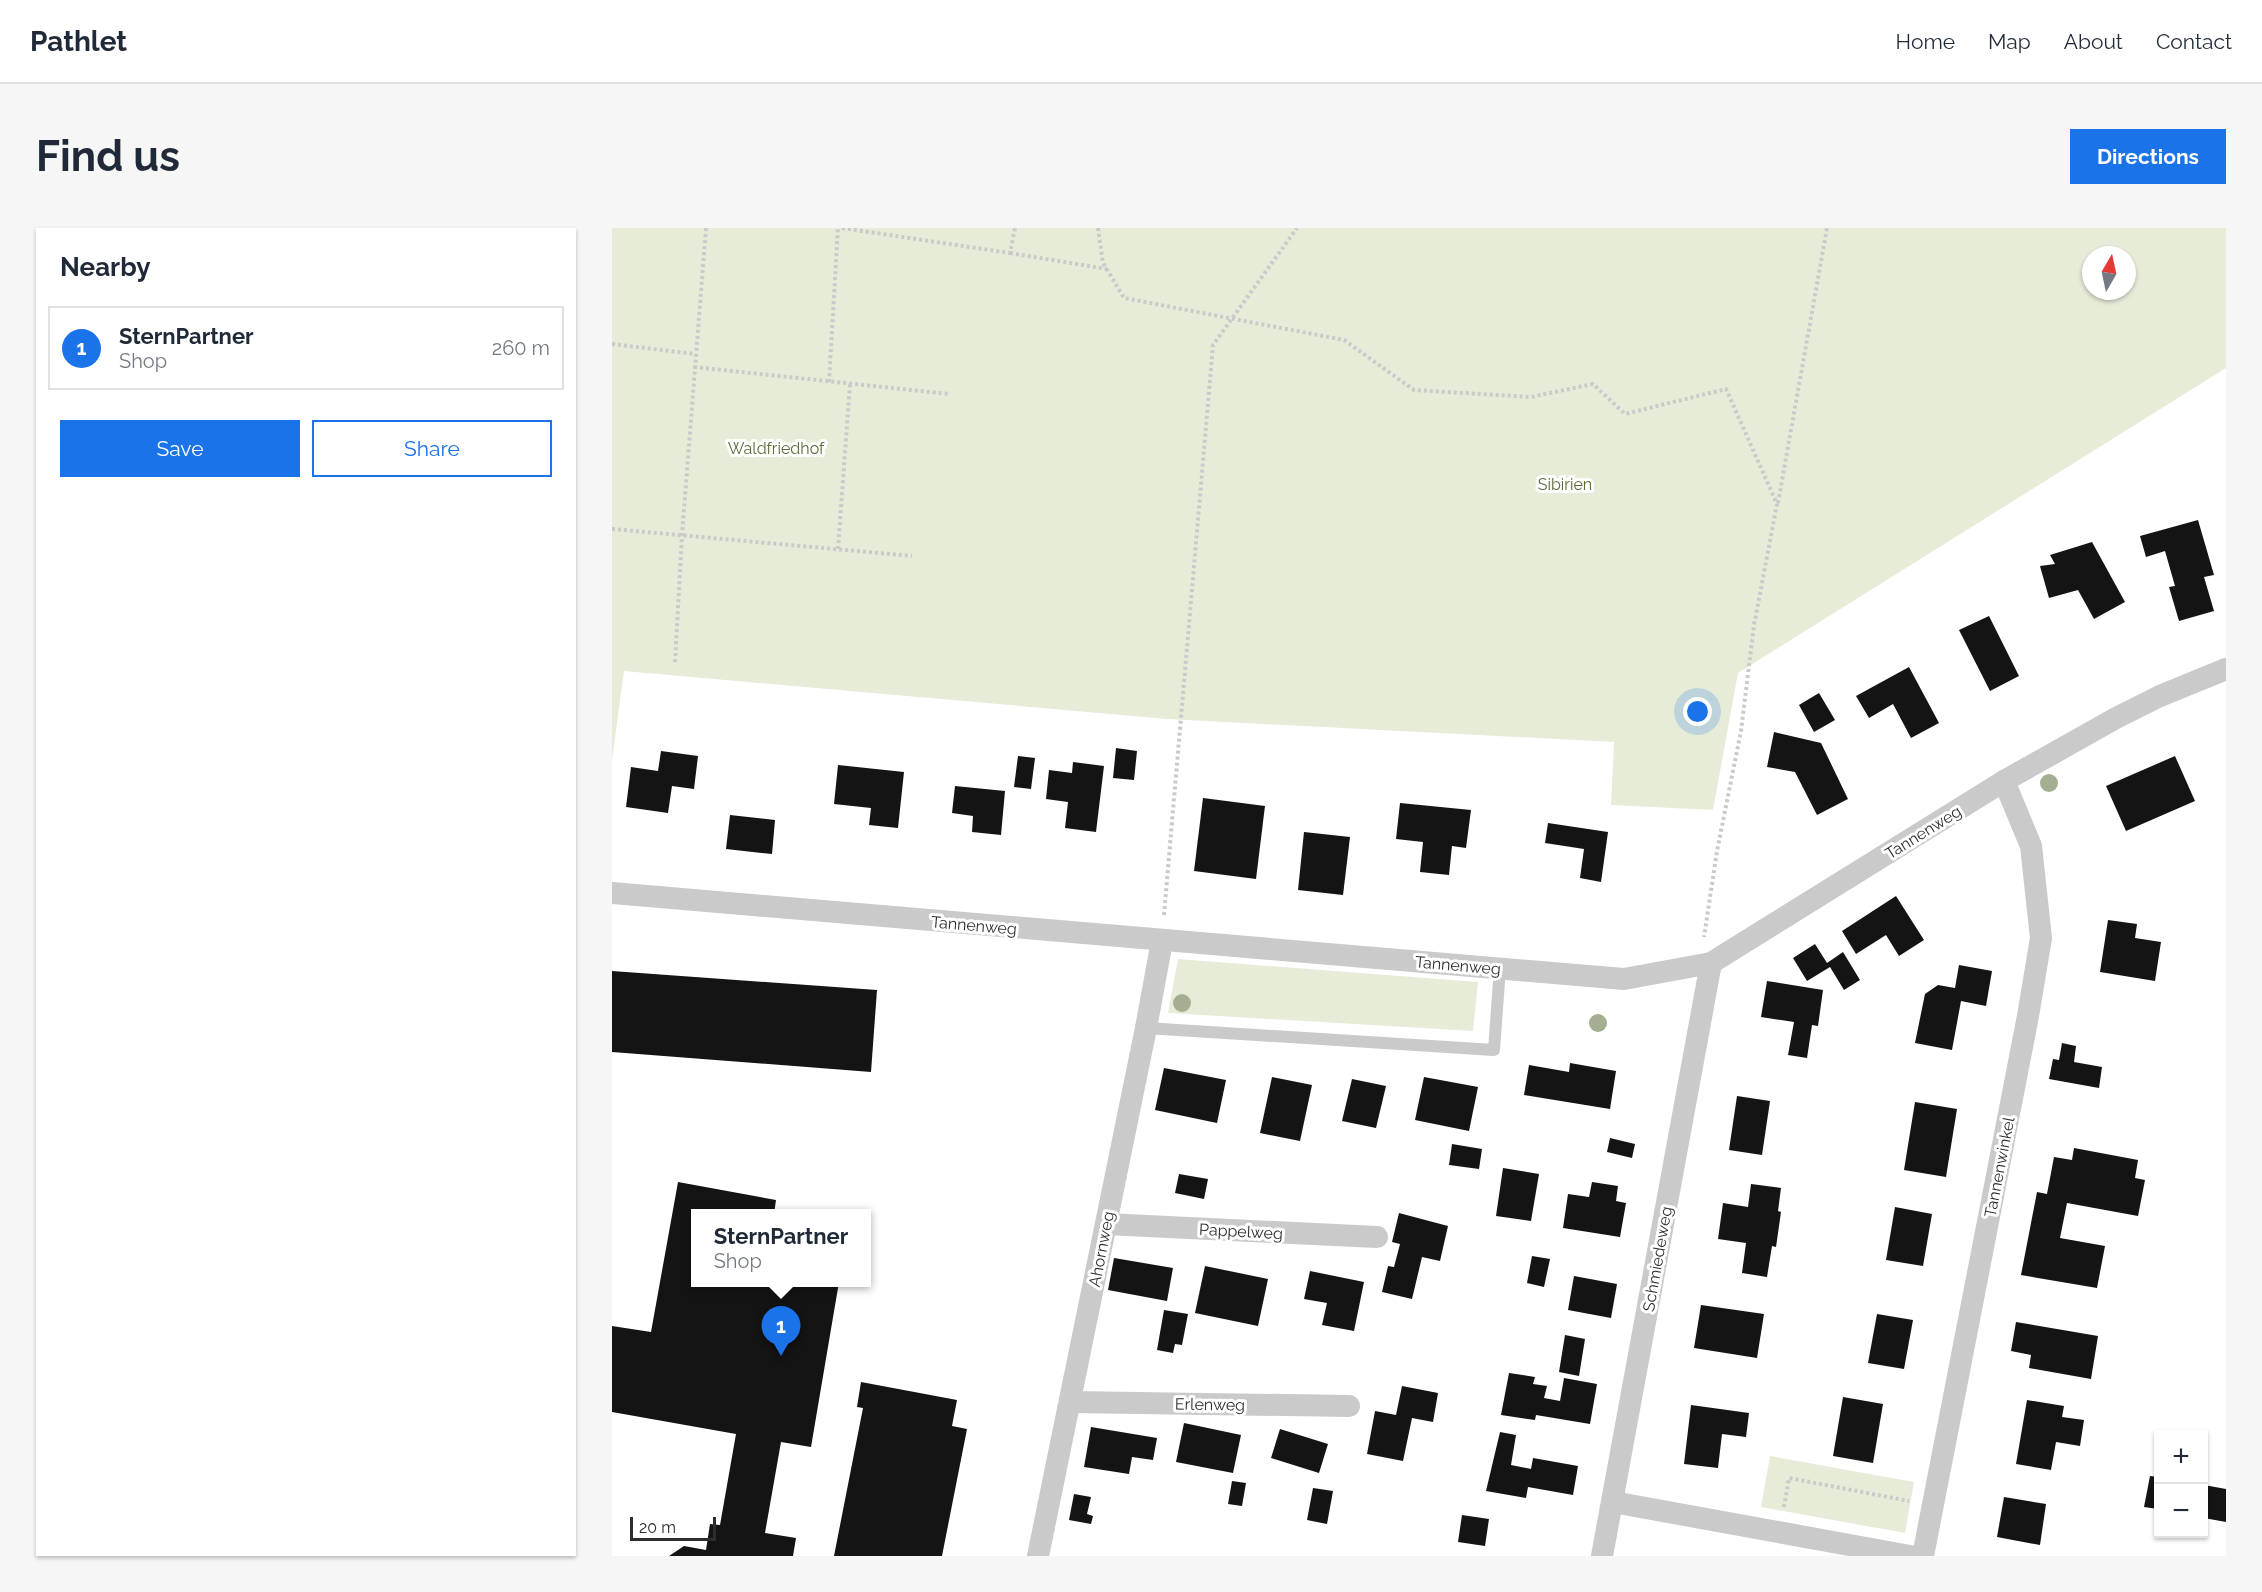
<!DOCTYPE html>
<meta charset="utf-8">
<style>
:root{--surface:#fff;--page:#f6f6f7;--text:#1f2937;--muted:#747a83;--line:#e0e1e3;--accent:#1a73e8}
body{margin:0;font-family:Raleway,sans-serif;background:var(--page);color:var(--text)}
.controls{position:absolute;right:18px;bottom:18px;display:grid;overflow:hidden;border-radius:0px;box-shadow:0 2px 4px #0004}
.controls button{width:54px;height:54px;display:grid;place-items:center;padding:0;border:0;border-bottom:2px solid var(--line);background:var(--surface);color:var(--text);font:30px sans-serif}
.compass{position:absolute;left:1470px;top:18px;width:54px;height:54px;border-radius:50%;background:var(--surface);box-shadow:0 2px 4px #0004;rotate:9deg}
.scale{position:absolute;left:18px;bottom:15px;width:86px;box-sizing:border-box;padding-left:6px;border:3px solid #2d2d2d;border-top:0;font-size:16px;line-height:21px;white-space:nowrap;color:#2d2d2d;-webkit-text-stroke:4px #fff;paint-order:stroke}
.you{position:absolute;left:1086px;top:484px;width:21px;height:21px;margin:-15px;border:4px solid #fff;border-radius:50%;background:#1a73e8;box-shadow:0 0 0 9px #1a73e833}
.badge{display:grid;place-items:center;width:39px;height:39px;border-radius:50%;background:var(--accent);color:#fff;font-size:20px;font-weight:700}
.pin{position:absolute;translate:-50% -50px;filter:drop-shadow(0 2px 3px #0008)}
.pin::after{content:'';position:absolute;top:32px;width:21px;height:18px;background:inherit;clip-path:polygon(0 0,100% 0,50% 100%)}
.popup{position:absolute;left:79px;top:981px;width:180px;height:78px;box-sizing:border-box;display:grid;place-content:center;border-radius:0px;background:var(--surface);filter:drop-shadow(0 2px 4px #0005);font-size:20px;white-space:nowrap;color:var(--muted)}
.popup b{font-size:22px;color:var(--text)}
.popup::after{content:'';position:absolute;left:50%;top:100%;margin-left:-12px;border:12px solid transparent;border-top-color:var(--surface)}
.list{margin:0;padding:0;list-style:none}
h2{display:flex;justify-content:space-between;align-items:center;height:78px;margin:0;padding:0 24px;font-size:26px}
h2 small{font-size:20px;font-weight:400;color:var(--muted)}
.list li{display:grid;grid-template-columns:39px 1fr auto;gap:18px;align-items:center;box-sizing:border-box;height:84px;margin:0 12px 12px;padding:0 12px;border:2px solid var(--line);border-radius:0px}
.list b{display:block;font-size:22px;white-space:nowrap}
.list p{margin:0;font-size:20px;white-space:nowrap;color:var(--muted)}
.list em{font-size:20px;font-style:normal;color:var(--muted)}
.actions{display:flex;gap:12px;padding:18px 24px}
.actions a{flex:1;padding:14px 0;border:2px solid var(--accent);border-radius:0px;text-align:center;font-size:21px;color:var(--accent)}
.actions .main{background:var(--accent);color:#fff}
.map{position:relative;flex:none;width:1614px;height:1328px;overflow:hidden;border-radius:0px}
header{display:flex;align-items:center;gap:36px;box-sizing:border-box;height:84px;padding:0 30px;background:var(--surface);border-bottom:2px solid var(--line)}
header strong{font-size:28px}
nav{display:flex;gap:33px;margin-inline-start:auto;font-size:21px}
.intro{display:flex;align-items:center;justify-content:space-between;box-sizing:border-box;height:144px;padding:0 36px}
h1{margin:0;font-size:42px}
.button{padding:15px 27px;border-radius:0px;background:var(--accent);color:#fff;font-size:21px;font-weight:700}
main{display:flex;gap:36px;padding:0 36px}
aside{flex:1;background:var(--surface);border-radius:0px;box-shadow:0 2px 4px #0004}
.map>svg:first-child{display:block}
.green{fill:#e7ecd9;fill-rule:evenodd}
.building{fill:#141414}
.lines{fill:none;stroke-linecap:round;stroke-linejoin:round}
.path{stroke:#cacaca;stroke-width:4;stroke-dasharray:3 3;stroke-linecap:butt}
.lane{stroke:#cacaca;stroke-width:12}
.street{stroke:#cacaca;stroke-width:22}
.tree{fill:#a4ae91}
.labels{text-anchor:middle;stroke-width:6;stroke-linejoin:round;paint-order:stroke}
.park-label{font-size:16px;fill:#596b37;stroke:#fff}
.street-label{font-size:16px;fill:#2d2d2d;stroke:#fff}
</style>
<header>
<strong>Pathlet</strong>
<nav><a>Home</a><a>Map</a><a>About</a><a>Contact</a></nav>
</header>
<div class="intro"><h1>Find us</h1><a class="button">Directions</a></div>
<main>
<aside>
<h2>Nearby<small></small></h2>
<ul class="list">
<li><span class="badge">1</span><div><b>SternPartner</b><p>Shop</p></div><em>260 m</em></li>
</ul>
<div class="actions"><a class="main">Save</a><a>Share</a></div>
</aside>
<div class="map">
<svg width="1614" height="1328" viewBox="0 0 1614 1328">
<rect width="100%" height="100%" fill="#fff"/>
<!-- green -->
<g class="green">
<path d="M0,0H1614V140L1126,445L1101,582L999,577L1002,514L555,491L12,443L0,532ZM1479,27H1515V63H1479Z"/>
<path d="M566,731L866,754L861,803L556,785Z"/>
<path d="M1158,1228L1302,1254L1293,1305L1149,1279Z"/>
</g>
<!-- building -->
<g class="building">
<path d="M1586,292L1602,347L1592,349L1602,383L1567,393L1557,359L1563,358L1553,323L1534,329L1528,308Z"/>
<path d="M1480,314L1513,374L1482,391L1466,362L1437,370L1428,338L1443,336L1438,327Z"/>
<path d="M1377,388L1407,448L1378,463L1347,402Z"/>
<path d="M1297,439L1327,495L1299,510L1281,476L1257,490L1244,468Z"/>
<path d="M1207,465L1223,492L1202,504L1187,477Z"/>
<path d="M1162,504L1209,515L1236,571L1205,587L1183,544L1155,539Z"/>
<path d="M504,520L525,523L522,552L501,550Z"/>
<path d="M49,523L86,528L82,561L60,558L56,585L14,579L19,539L46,543Z"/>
<path d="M406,528L423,530L419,561L402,559Z"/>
<path d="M1563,528L1583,573L1514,603L1494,558Z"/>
<path d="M461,534L492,538L484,604L453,600L456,574L434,571L437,542L460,545Z"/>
<path d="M226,537L292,544L286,600L257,597L259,580L222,576Z"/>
<path d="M343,558L393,563L389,607L360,604L361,588L340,585Z"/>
<path d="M591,570L653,578L644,651L582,643Z"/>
<path d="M788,575L859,582L854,620L840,618L837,647L808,644L811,614L784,611Z"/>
<path d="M118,587L163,592L160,626L114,621Z"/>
<path d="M936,595L996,604L989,654L968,650L972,621L933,615Z"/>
<path d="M692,604L738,609L731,667L686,662Z"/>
<path d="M1284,668L1312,712L1287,728L1274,707L1244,726L1230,703Z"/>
<path d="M1496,692L1525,696L1523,710L1549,714L1543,753L1488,744Z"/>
<path d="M1203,716L1215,735L1231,724L1248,752L1232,762L1218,739L1195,753L1181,730Z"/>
<path d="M1347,737L1380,743L1374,778L1349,773L1340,822L1303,815L1313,766L1326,757L1343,760Z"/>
<path d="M0,743L265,762L259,844L0,824Z"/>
<path d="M1155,753L1211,762L1206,798L1200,797L1195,830L1176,827L1182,794L1149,789Z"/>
<path d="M1450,815L1464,818L1462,834L1490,839L1487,860L1437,851L1441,831L1447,832Z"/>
<path d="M958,835L1004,843L998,881L912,867L917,837L957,844Z"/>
<path d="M552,840L614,852L605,895L543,882Z"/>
<path d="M660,849L700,857L688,913L648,905Z"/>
<path d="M812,849L866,859L857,903L803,892Z"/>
<path d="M740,851L774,858L764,900L730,893Z"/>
<path d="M1125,868L1158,873L1150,927L1117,922Z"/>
<path d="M1303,874L1345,881L1334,949L1292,942Z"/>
<path d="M998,910L1023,916L1020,930L995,924Z"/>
<path d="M840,916L870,921L867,941L837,937Z"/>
<path d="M1462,920L1526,932L1523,950L1533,952L1526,988L1455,975L1448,1010L1493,1018L1485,1060L1409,1047L1425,964L1435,966L1442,929L1460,932Z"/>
<path d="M891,940L927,946L919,993L884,988Z"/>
<path d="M567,946L596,951L592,971L563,965Z"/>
<path d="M66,954L164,972L162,986H84V1054H227L199,1219L169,1214L153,1305L184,1310L181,1328H57L72,1318L94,1322L98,1296L108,1297L124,1206L0,1184V1098L39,1104Z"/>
<path d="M980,954L1006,958L1004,973L1014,975L1008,1009L951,1000L956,966L977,969Z"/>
<path d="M1139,956L1169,960L1166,983L1169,984L1164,1019L1160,1018L1155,1049L1130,1045L1134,1015L1106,1011L1111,975L1136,979Z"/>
<path d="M1283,979L1320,986L1311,1038L1274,1032Z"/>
<path d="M787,985L836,998L828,1033L810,1029L800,1071L770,1064L776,1038L782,1039L788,1016L780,1014Z"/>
<path d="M920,1028L938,1031L932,1059L915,1055Z"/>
<path d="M502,1030L561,1040L555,1073L496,1062Z"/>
<path d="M593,1038L656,1051L646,1098L583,1085Z"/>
<path d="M698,1043L752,1054L742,1103L710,1097L715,1075L692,1071Z"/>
<path d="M962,1048L1005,1056L999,1090L956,1082Z"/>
<path d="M1089,1077L1152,1086L1145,1130L1082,1120Z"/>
<path d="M552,1082L576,1086L570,1117L563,1116L561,1125L545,1122Z"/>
<path d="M1265,1086L1301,1092L1292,1141L1256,1135Z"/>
<path d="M1404,1094L1486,1108L1479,1151L1417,1140L1419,1127L1399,1123Z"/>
<path d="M953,1107L973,1111L967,1148L947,1144Z"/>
<path d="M897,1145L923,1149L921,1156L935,1158L932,1170L948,1173L952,1150L985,1156L978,1196L924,1187L923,1192L889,1187Z"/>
<path d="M249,1154L345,1172L340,1198L355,1201L330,1328H222L251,1180L245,1179Z"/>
<path d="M790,1158L826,1165L821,1194L800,1190L791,1233L755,1226L763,1183L784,1187Z"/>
<path d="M1231,1169L1271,1176L1261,1235L1221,1228Z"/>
<path d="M1415,1172L1452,1178L1450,1189L1472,1192L1468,1218L1444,1214L1439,1242L1404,1236Z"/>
<path d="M1079,1177L1137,1185L1134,1209L1110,1206L1106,1240L1072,1236Z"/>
<path d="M572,1195L629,1207L621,1245L564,1234Z"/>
<path d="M479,1199L545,1210L541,1232L520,1229L517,1246L472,1239Z"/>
<path d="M668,1201L716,1216L707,1245L659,1230Z"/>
<path d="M888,1204L904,1207L899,1237L919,1241L921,1230L966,1238L961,1267L916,1259L914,1270L874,1263Z"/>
<path d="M1538,1248L1546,1249V1281L1532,1279Z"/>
<path d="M620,1253L634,1255L630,1278L616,1276Z"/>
<path d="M1592,1257L1614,1261V1294L1592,1290Z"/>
<path d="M701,1260L721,1263L715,1296L695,1292Z"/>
<path d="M462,1266L479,1269L475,1286L481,1288L479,1296L457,1292Z"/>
<path d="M1392,1269L1434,1276L1428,1317L1385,1309Z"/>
<path d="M850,1287L877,1291L873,1318L846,1314Z"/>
</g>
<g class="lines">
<!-- path -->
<g class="path">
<path d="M230,0L398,25L403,0"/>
<path d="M486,0L491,35L512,70L732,112L802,162L919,169L981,156L1013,186L1114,161L1165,276L1142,397L1129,503L1105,623L1092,709"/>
<path d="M398,25L495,41"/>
<path d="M0,116L83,126"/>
<path d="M82,139L337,166"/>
<path d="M217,154L226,0"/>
<path d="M1166,275L1215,0"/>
<path d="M0,301L300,328"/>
<path d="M226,321L238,156"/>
<path d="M63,434L70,307L94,0"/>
<path d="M552,687L601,117L685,0"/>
<path d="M1172,1279L1177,1250L1297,1273"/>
</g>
<!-- lane -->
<path class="lane" d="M534,800L882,822L888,740"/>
<!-- street -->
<g class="street">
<path d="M0,665L1012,751L1099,735L1392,553L1504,490L1548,468L1614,441"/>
<path d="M494,996L765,1009"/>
<path d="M459,1174L737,1178"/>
<path d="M1001,1274L1298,1328"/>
<path d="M426,1328L534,800L550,713"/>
<path d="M990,1328L1099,735"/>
<path d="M1311,1328L1416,788L1429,710L1419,618L1392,553"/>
</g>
</g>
<!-- trees -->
<g class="tree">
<circle cx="1437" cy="555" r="9"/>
<circle cx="570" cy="775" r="9"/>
<circle cx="986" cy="795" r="9"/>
</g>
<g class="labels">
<!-- park labels -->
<g class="park-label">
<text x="164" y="226">Waldfriedhof</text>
<text x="953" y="262">Sibirien</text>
</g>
<!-- street labels -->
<g class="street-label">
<text transform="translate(1311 604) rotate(-32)" y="6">Tannenweg</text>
<text transform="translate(362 697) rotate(5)" y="6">Tannenweg</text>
<text transform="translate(846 737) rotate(5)" y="6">Tannenweg</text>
<text transform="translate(1387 939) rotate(-79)" y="6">Tannenwinkel</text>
<text transform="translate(629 1003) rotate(3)" y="6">Pappelweg</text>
<text transform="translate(489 1021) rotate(-79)" y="6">Ahornweg</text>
<text transform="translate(1045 1031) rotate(-80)" y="6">Schmiedeweg</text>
<text transform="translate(598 1176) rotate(1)" y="6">Erlenweg</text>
</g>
</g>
</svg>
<div class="controls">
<button>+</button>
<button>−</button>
</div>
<svg class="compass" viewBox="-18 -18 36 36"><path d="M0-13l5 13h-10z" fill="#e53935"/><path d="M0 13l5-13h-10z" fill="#747a83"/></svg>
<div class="scale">20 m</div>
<div class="you"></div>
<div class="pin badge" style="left:169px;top:1128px">1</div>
<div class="popup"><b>SternPartner</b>Shop</div>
</div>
</main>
